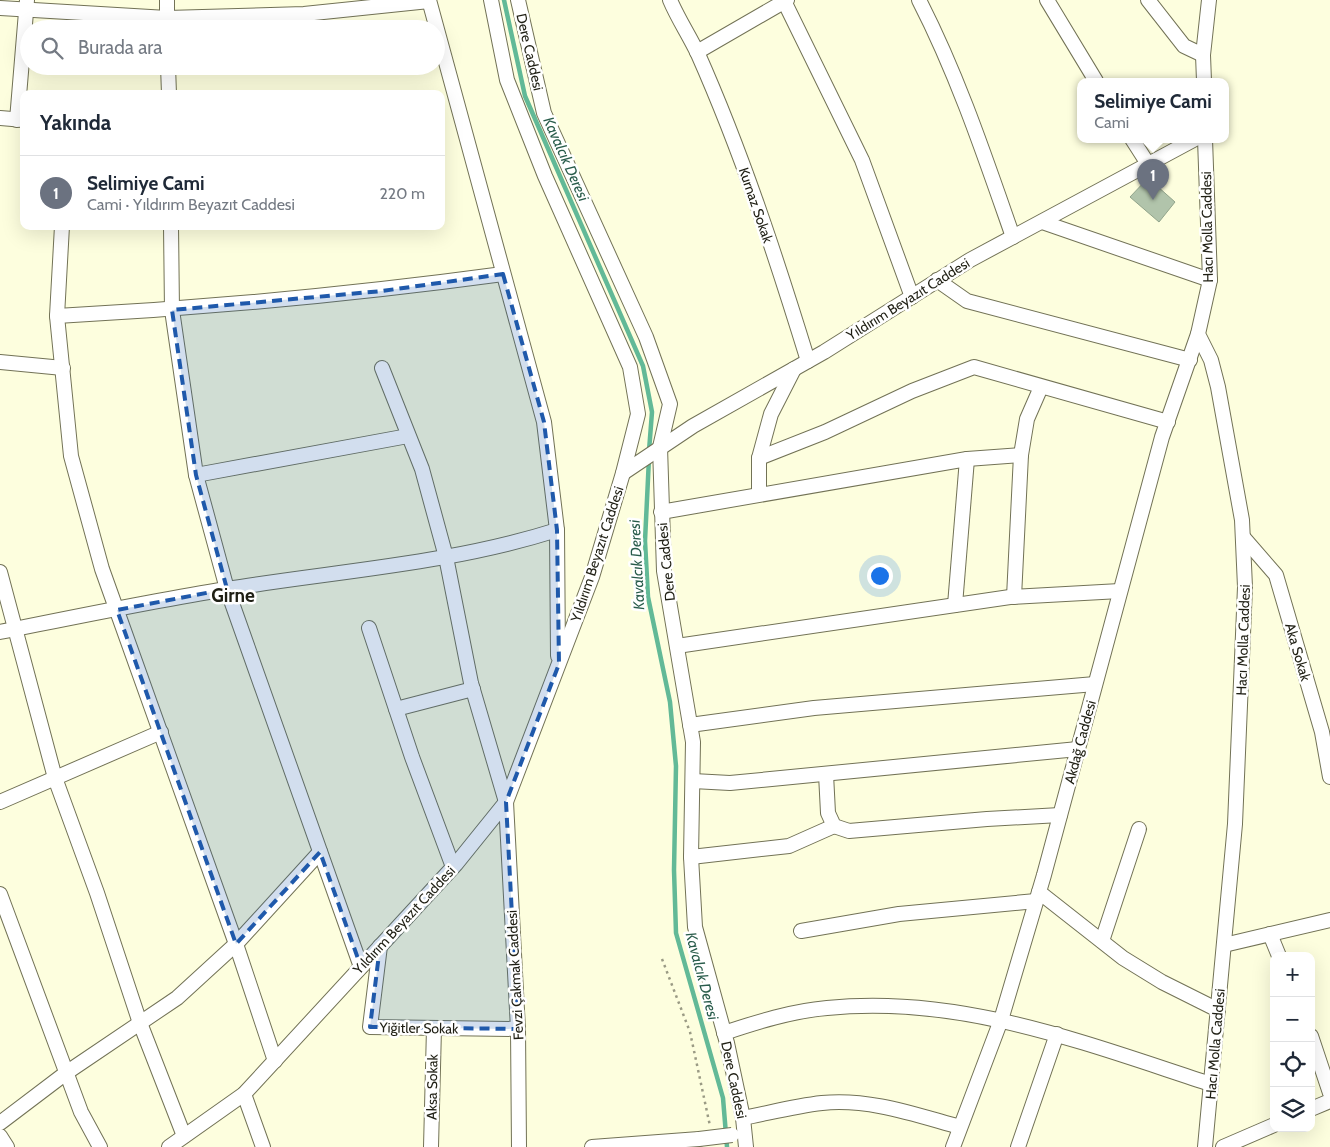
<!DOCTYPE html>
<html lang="tr">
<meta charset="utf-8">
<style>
:root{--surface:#fff;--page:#f2f2f3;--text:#1f2937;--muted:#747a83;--line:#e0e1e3;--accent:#2563eb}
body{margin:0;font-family:Cabin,sans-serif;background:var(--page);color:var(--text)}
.controls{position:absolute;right:15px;bottom:15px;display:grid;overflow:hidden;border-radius:10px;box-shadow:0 5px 20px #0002}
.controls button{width:45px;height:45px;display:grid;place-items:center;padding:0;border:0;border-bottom:1px solid var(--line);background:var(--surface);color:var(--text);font:25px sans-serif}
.you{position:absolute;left:879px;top:575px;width:18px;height:18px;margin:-12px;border:4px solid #fff;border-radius:50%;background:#1a73e8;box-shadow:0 0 0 8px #1a73e833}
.badge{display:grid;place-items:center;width:32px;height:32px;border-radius:50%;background:var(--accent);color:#fff;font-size:16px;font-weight:700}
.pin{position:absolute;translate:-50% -41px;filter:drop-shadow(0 1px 2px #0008)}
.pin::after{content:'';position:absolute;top:26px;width:18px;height:15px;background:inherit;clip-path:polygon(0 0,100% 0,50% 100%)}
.popup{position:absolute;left:1077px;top:78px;width:152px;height:65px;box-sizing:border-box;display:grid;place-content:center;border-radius:10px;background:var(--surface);filter:drop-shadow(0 1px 4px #0005);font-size:16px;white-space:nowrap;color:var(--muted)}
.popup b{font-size:19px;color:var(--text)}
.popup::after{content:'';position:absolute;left:50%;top:100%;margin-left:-10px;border:10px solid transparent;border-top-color:var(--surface)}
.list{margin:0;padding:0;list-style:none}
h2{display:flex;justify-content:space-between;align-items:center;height:65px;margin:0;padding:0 20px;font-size:21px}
h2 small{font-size:16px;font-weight:400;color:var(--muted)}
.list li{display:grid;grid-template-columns:32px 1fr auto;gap:15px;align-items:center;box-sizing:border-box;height:75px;padding:0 20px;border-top:1px solid var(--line)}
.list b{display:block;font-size:19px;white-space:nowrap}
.list p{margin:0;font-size:16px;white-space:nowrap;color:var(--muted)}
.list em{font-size:16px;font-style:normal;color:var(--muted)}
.icon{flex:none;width:28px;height:28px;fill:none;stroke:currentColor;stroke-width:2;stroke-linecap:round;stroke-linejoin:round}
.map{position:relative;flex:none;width:1330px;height:1147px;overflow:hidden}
.search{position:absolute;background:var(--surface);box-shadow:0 5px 20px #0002;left:20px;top:20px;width:425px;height:55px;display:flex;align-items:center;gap:12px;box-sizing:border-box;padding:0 18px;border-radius:28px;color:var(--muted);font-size:19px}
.panel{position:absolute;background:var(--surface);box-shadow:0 5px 20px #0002;left:20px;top:90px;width:425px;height:140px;border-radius:10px}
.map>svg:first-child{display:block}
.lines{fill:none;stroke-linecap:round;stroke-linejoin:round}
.stream{stroke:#62b997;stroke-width:4.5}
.building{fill:#b1c4ab;stroke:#91a48b}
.minor-casing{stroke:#727256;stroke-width:16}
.path{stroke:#9a9a84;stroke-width:2.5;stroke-dasharray:2.5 4;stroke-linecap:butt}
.minor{stroke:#fff;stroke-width:14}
.minor-bridge-casing{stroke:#727256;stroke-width:16;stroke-linecap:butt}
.minor-bridge{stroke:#fff;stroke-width:14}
.marked{fill:#1f59ab;fill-opacity:0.2;stroke:#1f59ab;stroke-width:4;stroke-dasharray:10 6;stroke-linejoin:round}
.labels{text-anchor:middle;stroke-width:5;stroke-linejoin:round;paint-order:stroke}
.street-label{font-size:14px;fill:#1f1f14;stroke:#fff}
.water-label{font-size:15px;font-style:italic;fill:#295c4b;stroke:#fff}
.district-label{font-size:19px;font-weight:bold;fill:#1f1f14;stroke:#fff}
</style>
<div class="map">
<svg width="1330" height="1147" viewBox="0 0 1330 1147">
<rect width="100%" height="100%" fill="#fdfede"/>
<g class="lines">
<!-- stream -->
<g class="stream">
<path d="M504,0L525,96L643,366L652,412L649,451"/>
<path d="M649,458L645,541L648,597L670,702L676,766L674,870L676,933L723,1098L727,1147"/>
</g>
</g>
<!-- building -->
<path class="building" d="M1148,178L1175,202L1159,222L1130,197Z"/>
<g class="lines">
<defs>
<g id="minor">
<path d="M167,0V29"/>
<path d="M429,0L544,422L557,530L558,656"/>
<path d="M518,0L544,113L646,337L670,404L660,447L664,571L693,742L691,857L695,927L727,1043L743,1118L746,1147"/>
<path d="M670,0C678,19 689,35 698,54C742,153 776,257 808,361"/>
<path d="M919,0C958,76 985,157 1013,237"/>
<path d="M1047,0L1096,81"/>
<path d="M1148,0L1184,46L1203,55"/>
<path d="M784,1L862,160L912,297"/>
<path d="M0,8L167,18L304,14L429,1"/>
<path d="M697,52L787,0"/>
<path d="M168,66L169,94"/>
<path d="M1204,81L1203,55L1209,0"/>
<path d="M0,118L24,120"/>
<path d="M17,120L27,0"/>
<path d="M1132,139L1148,164"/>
<path d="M1042,222L1210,280"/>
<path d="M62,226L57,316L71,456L102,569L236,944L275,1061"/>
<path d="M171,226L172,310L196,475L227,589L361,967"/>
<path d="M937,280L967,301L1190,360"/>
<path d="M57,316C207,308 355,294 503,274"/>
<path d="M0,362L63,368"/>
<path d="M382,368L422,469L446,557L471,683L506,802L518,1029L519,1147"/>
<path d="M759,458L825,432L912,391L974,367L1168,422"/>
<path d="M623,473L693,426L824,352L970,260L1195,139"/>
<path d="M196,475L408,436"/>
<path d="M759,494V458L771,414L794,369"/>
<path d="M661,512L967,459L1021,455"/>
<path d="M1243,537L1276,575L1322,732L1330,777"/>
<path d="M0,572L55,778L97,893L140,1023L184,1136"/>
<path d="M1014,597L1021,455L1027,419L1041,387"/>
<path d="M955,605L967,459"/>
<path d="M369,628L412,757L453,867"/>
<path d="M0,632C75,617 151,601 227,589C337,571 450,564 557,530"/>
<path d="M677,646L1010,597L1120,591"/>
<path d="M396,709L473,689"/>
<path d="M690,725L814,708L1095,684"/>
<path d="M826,774L828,813L834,826L849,831L987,819L1060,815"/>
<path d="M693,781L730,783L1078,749"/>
<path d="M0,802L161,732"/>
<path d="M691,857L789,846L834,826"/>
<path d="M1039,892L1123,958L1162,982L1218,1010"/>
<path d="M0,894L81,1112L100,1147"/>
<path d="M801,931L899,914L1036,901"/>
<path d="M1270,934L1279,956"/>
<path d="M1102,941L1139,829"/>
<path d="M1224,945L1330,920"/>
<path d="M380,946L370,1027L518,1029"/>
<path d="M724,1033C757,1022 792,1011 827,1008C960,994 1087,1044 1211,1084"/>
<path d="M1311,1036L1330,1093"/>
<path d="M244,1094L263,1147"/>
<path d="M1311,1109L1330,1101"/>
<path d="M743,1118C769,1113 795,1106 822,1103C869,1098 916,1115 960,1127"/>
<path d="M0,1123L66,1073L177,998L236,944L320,852"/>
<path d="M0,1136L7,1147"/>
<path d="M169,1147L244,1094L456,864L506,802L592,577L623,473L638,414L630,367L545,176L507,80L491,0"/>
<path d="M431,1147L434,1028"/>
<path d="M592,1147L699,1139"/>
<path d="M953,1147L1001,1020L1044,875L1162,437L1198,334"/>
<path d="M1018,1147L1057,1034"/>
<path d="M1205,1147L1235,824L1245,587L1242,520L1218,387L1211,360L1198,334L1210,280L1205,139"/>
<path d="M1223,1147L1274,1125"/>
</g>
</defs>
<!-- minor casing -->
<use href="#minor" class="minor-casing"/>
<!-- path -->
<path class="path" d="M662,959L690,1032L710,1126"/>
<!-- minor -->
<use href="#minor" class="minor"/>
<defs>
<path id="minor-bridge" d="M699,1139L732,1135"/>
</defs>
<!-- minor-bridge casing -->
<use href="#minor-bridge" class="minor-bridge-casing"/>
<!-- minor-bridge -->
<use href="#minor-bridge" class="minor-bridge"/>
</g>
<!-- marked area -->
<path class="marked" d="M503,274L544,422L557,530L559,664L506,802L518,1029L370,1027L380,946L361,967L320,852L236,944L117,610L227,589L196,475L172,310L382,291Z"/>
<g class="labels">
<!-- street labels -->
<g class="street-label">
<text transform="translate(530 52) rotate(77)" y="5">Dere Caddesi</text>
<text transform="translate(756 205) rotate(71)" y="5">Kurnaz Sokak</text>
<text transform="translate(1207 227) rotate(-91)" y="5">Hacı Molla Caddesi</text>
<text transform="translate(908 299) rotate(-32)" y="5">Yıldırım Beyazıt Caddesi</text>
<text transform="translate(597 554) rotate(-72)" y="5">Yıldırım Beyazıt Caddesi</text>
<text transform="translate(666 562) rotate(-96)" y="5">Dere Caddesi</text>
<text transform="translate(1243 640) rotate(-88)" y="5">Hacı Molla Caddesi</text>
<text transform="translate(1298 652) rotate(74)" y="5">Aka Sokak</text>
<text transform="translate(1080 742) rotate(-75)" y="5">Akdağ Caddesi</text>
<text transform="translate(404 920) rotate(-47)" y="5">Yıldırım Beyazıt Caddesi</text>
<text transform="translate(515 975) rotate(-93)" y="5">Fevzi Çakmak Caddesi</text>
<text transform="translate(419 1028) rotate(1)" y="5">Yiğitler Sokak</text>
<text transform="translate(1215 1044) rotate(-85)" y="5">Hacı Molla Caddesi</text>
<text transform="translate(734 1080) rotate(78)" y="5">Dere Caddesi</text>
<text transform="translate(432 1087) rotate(-89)" y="5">Aksa Sokak</text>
</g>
<!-- water labels -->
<g class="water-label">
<text transform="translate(566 159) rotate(66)" y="5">Kavalcık Deresi</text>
<text transform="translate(637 565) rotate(-93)" y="5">Kavalcık Deresi</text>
<text transform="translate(702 976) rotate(75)" y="5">Kavalcık Deresi</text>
</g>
<!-- district labels -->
<g class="district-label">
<text x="233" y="602">Girne</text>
</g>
</g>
</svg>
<div class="controls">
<button>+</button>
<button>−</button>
<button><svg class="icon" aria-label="locate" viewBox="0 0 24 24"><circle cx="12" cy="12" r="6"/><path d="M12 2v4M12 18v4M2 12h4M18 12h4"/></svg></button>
<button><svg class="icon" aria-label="layers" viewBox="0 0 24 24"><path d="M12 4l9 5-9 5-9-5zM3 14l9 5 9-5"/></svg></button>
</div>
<div class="you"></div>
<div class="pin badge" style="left:1153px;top:200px;background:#6b7280">1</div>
<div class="popup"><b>Selimiye Cami</b>Cami</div>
<div class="search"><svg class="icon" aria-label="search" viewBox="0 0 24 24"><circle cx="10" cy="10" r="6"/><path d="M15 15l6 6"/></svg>Burada ara</div>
<section class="panel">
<h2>Yakında<small></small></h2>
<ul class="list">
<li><span class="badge" style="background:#6b7280">1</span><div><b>Selimiye Cami</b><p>Cami · Yıldırım Beyazıt Caddesi</p></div><em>220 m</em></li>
</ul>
</section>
</div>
